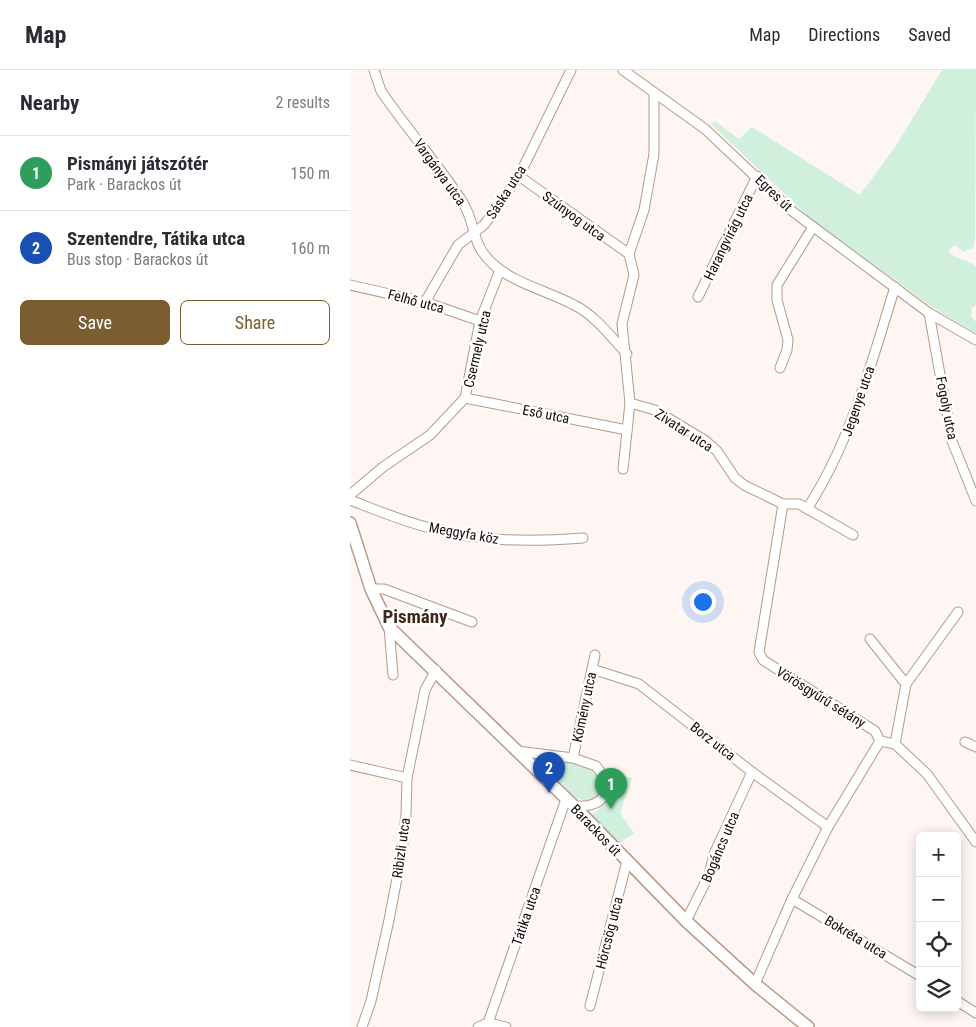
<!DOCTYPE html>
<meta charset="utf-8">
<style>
:root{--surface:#fff;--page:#f7f7f7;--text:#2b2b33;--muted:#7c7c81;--line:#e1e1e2;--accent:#7a5d31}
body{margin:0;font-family:"Roboto Condensed",sans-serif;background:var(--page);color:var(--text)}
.controls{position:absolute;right:15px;bottom:15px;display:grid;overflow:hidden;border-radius:8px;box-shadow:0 2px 12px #0003}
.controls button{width:45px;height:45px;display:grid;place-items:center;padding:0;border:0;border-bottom:1px solid var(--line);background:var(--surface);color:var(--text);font:25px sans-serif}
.you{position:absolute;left:352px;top:531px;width:18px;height:18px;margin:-12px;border:4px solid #fff;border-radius:50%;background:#1a73e8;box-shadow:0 0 0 8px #1a73e833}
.badge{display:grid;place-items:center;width:32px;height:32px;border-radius:50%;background:var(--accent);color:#fff;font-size:16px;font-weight:700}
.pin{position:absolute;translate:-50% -41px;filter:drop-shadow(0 1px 2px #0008)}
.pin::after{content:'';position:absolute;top:26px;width:18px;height:15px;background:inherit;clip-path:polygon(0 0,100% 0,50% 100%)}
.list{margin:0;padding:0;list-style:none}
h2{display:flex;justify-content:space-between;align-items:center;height:65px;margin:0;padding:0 20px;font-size:21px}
h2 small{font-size:16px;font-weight:400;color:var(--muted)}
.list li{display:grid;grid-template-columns:32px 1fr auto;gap:15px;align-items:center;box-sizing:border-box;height:75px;padding:0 20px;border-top:1px solid var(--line)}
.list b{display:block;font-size:19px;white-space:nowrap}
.list p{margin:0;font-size:16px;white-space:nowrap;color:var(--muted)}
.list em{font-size:16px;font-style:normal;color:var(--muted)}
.actions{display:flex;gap:10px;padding:15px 20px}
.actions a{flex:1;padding:11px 0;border:1px solid var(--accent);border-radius:8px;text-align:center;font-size:18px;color:var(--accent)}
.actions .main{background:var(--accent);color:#fff}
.icon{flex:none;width:28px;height:28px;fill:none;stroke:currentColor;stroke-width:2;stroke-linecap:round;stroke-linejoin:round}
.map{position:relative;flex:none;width:626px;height:957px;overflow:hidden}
header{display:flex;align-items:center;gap:30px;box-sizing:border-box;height:70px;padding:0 25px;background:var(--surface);border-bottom:1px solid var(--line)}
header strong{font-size:24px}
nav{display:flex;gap:28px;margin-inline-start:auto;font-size:18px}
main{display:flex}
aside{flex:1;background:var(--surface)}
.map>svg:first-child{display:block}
.green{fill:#d0f0dd}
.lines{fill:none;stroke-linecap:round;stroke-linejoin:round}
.minor-casing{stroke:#b9998a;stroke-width:11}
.tertiary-casing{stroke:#b9998a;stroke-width:14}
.minor{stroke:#fff;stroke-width:9}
.tertiary{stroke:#fff;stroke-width:11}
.labels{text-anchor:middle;stroke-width:5;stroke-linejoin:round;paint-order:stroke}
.street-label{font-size:14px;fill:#150a06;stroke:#fff}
.district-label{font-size:19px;font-weight:bold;fill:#41281c;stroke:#fff}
</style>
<header>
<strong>Map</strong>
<nav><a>Map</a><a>Directions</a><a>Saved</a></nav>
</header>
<main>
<aside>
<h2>Nearby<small>2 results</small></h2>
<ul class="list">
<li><span class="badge" style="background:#2e9e5b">1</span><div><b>Pismányi játszótér</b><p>Park · Barackos út</p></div><em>150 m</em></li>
<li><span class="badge" style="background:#1a4fb4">2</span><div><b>Szentendre, Tátika utca</b><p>Bus stop · Barackos út</p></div><em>160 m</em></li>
</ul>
<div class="actions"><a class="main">Save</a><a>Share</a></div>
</aside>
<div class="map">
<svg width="626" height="957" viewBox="0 0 626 957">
<rect width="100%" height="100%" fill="#fdf6f3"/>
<!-- green -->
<g class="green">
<path d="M592,0H626L625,168L623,178L614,182L604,175L598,181C605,190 617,189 626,196V235L622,238L621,246L626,252V263L591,243L466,154L361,54L365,51L389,69L402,57L510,125L547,74Z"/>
<path d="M184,686L228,693L245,699L253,716C248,730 239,734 225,727Z"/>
<path d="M265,704L282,708L270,743L284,763L267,775L240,747C258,732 259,727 265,704Z"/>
</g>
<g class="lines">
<defs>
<g id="minor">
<path d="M24,0L31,21C57,59 87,93 112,131C127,154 120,174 143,194C165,214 198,221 224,235C245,245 261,267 277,284"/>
<path d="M273,0L355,59L442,141L579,243L626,270"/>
<path d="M169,106L279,184"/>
<path d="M0,215L75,232L130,251"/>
<path d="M348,227L407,106"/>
<path d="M75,232L108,175L134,155L169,106L221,0"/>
<path d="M579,243L602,371L626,431"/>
<path d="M430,298L437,280L438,270L427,230V215L463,157"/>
<path d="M115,328L277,360"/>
<path d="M280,333L305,340L356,371L367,381L385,408L394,415L433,434H449L503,465"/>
<path d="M273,399L280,333L272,254L284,205L279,184L294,140L304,84V23"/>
<path d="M0,425L33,397L80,365L115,328L130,251L150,200"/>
<path d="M0,430C26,440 52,451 80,458C130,472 181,472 233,468"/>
<path d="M433,434L409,582L413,590L525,661L530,671L545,674L577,704L626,772"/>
<path d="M457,439C501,371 521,294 545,217"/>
<path d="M21,519H34L122,552"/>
<path d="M39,557L43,605"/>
<path d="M520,569L556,614L545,674"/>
<path d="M242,599L289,614L402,702L478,757L530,671"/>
<path d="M556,614L608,542"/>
<path d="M615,672L626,677"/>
<path d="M167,681L223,688L246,696C266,720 254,738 224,736"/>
<path d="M223,688L245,585"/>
<path d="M0,695L57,708"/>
<path d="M442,829L570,906"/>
<path d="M336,851L359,805L364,784L402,702"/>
<path d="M405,914L442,829L478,757"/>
<path d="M607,931L626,943"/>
<path d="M240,936L277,791"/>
<path d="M138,953L156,957"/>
<path d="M12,957L21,931L39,850L52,782L56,744L57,708L75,620L86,600"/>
<path d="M128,957L138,953L216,729"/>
</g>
<path id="tertiary" d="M0,453L21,519L39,557L224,736L336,851L405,914L458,957"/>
</defs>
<!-- minor casing -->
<use href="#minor" class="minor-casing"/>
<!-- tertiary casing -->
<use href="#tertiary" class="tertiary-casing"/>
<!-- minor -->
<use href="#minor" class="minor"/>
<!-- tertiary -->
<use href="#tertiary" class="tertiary"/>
</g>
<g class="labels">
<!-- street labels -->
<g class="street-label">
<text transform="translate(90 102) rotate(54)" y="5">Vargánya utca</text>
<text transform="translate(156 122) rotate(-57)" y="5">Sáska utca</text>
<text transform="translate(424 123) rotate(44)" y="5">Egres út</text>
<text transform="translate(224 146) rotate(36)" y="5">Szúnyog utca</text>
<text transform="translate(378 167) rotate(-64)" y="5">Harangvirág utca</text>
<text transform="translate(66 231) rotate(15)" y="5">Felhő utca</text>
<text transform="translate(127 279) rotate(-77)" y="5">Csermely utca</text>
<text transform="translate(508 331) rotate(-71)" y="5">Jegenye utca</text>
<text transform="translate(597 338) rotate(79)" y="5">Fogoly utca</text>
<text transform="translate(196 344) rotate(11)" y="5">Eső utca</text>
<text transform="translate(334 360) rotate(33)" y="5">Zivatar utca</text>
<text transform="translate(114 463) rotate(10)" y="5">Meggyfa köz</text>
<text transform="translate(471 627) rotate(32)" y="5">Vörösgyűrű sétány</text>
<text transform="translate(234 637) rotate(-78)" y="5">Kömény utca</text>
<text transform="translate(363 671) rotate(38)" y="5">Borz utca</text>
<text transform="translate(246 760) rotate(46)" y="5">Barackos út</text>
<text transform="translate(370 777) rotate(-67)" y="5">Bogáncs utca</text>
<text transform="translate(51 778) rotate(-82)" y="5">Ribizli utca</text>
<text transform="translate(176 846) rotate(-71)" y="5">Tátika utca</text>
<text transform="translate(259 863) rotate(-76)" y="5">Hörcsög utca</text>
<text transform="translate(506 867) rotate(31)" y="5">Bokréta utca</text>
</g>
<!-- district labels -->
<g class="district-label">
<text x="65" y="553">Pismány</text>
</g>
</g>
</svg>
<div class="controls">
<button>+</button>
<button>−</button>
<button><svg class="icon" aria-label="locate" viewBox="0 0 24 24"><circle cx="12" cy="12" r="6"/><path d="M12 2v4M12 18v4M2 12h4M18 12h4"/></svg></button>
<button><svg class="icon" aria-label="layers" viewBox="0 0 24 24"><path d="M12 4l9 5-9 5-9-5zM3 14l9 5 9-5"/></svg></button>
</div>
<div class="you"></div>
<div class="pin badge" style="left:261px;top:739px;background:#2e9e5b">1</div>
<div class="pin badge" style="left:199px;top:723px;background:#1a4fb4">2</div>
</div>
</main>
